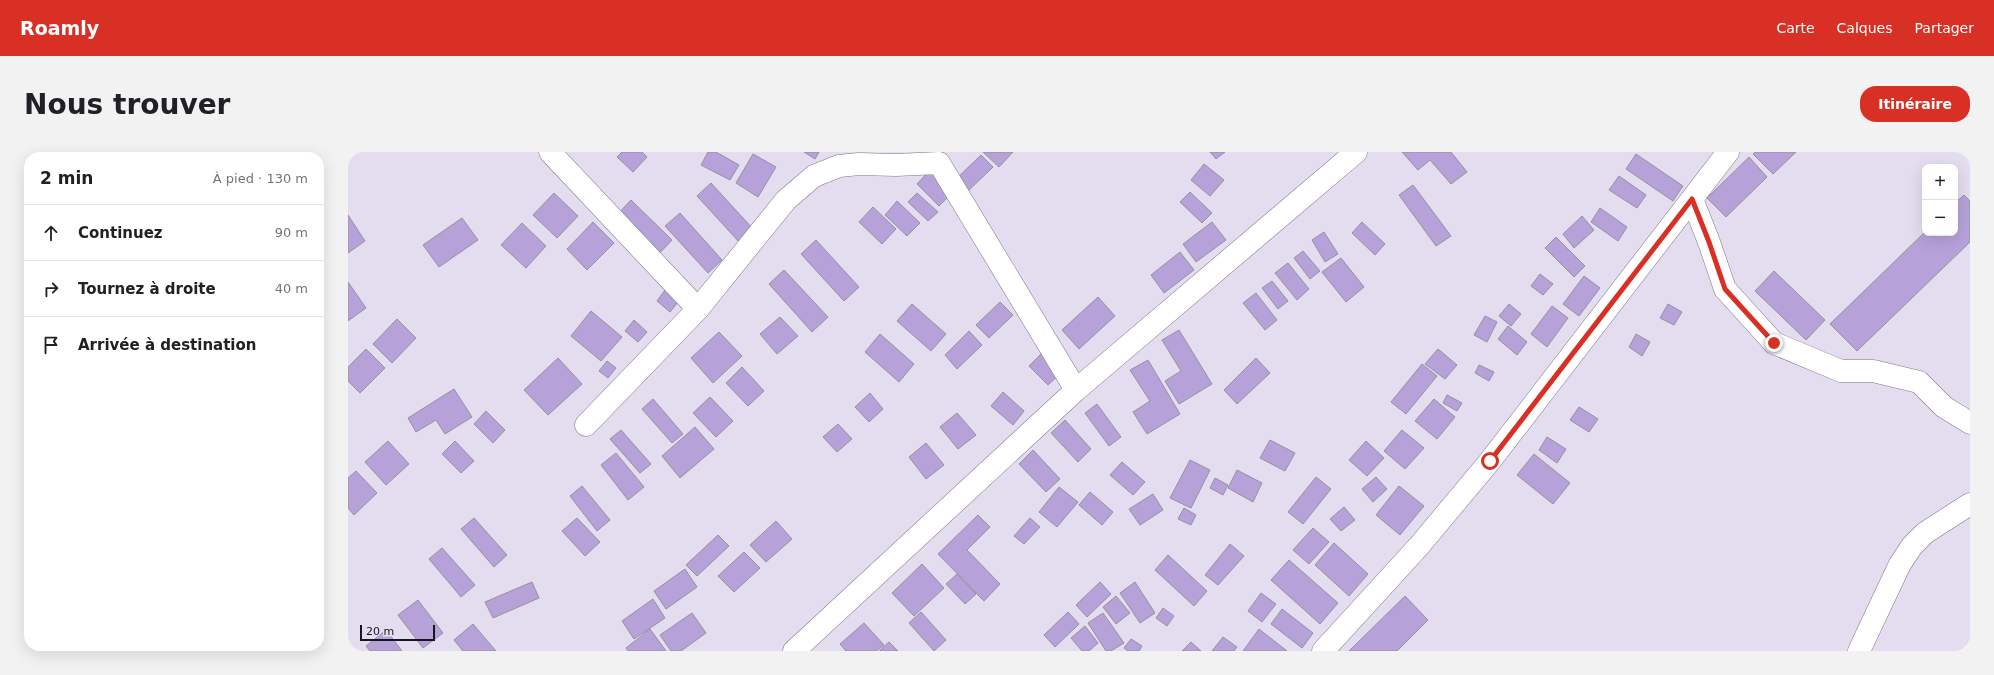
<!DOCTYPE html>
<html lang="fr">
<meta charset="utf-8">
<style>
:root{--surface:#fff;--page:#f2f2f2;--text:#202124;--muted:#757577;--line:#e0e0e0;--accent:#d93025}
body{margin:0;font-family:"DejaVu Sans",sans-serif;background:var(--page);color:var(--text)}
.controls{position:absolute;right:12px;top:12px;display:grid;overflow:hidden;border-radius:8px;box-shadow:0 4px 16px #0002}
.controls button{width:36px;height:36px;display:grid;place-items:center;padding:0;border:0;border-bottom:1px solid var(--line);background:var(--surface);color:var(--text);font:20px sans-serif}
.scale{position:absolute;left:12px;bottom:10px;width:75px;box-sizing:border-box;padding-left:4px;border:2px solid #17151b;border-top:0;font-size:11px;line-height:14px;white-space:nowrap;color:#17151b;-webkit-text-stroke:3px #e3ddef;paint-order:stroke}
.stop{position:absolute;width:12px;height:12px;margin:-9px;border:3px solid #d93025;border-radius:50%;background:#fff}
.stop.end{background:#d93025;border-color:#fff;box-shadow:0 1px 4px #0008}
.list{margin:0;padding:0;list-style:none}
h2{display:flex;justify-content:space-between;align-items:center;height:52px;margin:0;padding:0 16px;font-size:17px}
h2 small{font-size:13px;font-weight:400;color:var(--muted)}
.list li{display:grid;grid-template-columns:26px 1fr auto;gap:12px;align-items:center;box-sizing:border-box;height:56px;padding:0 16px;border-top:1px solid var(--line)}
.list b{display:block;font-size:15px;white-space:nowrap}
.list em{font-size:13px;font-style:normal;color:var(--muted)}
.icon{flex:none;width:22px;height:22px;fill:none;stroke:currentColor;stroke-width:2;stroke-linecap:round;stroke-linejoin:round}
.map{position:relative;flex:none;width:1622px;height:499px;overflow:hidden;border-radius:16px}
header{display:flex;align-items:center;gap:24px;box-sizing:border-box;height:56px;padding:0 20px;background:var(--accent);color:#fff}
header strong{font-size:19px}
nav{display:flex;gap:22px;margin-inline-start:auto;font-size:14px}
.intro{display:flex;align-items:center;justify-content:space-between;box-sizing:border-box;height:96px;padding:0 24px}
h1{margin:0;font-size:28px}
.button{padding:10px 18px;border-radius:16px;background:var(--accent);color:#fff;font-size:14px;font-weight:700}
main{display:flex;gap:24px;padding:0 24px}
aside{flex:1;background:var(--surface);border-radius:16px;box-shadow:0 4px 16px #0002}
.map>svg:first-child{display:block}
.building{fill:#b6a2d9;stroke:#9690a1}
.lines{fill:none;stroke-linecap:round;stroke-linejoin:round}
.minor-casing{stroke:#7e7889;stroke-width:23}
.minor{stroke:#fff;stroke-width:22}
.route{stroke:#d93025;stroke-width:5}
</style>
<header>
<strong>Roamly</strong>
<nav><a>Carte</a><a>Calques</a><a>Partager</a></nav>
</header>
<div class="intro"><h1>Nous trouver</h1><a class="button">Itinéraire</a></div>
<main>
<aside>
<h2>2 min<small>À pied · 130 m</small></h2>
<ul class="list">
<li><svg class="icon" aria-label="ahead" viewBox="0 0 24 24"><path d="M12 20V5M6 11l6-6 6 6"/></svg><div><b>Continuez</b></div><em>90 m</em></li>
<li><svg class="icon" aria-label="right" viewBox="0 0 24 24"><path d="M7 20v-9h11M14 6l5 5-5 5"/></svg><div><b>Tournez à droite</b></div><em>40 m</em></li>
<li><svg class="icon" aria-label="arrive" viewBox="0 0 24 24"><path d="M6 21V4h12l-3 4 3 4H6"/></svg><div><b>Arrivée à destination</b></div></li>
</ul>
</aside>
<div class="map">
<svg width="1622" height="499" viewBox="0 0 1622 499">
<rect width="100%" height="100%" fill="#e3ddef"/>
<!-- building -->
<g class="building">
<path d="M274,0H294L299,5L285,20L269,5Z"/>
<path d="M360,0H368L391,13L382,28L353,13Z"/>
<path d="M456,0H471L467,7Z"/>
<path d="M635,0H665L651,15Z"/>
<path d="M862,0H877L868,7Z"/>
<path d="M1054,0H1103L1119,20L1103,32L1082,8L1070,18Z"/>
<path d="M1407,0H1448L1425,22L1405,2Z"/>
<path d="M405,2L428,15L410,45L388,31Z"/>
<path d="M1288,2L1335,34L1325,49L1278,17Z"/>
<path d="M633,3L645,15L620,39L608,27Z"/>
<path d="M1401,5L1419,25L1378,65L1359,46Z"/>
<path d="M856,12L876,28L862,44L843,28Z"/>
<path d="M581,19L604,41L591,54L569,32Z"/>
<path d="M1271,24L1298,43L1289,56L1261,38Z"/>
<path d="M363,31L406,78L392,91L349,44Z"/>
<path d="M1065,33L1103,84L1088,94L1051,43Z"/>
<path d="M842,40L864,61L854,71L832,50Z"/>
<path d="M206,41L230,64L209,86L185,63Z"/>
<path d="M569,41L590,60L580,69L560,50Z"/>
<path d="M1616,43L1622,49V90L1509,199L1482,172L1577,80L1607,81V51Z"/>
<path d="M283,48L324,88L308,105L267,65Z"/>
<path d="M549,49L572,71L559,84L537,63Z"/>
<path d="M525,55L548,77L534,92L511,70Z"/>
<path d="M1252,56L1279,75L1270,89L1243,70Z"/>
<path d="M332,61L374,108L360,121L317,74Z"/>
<path d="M0,63L17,89L0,101Z"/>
<path d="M1234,64L1246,78L1226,96L1215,82Z"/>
<path d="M114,66L130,88L91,115L75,93Z"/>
<path d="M245,70L266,91L239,118L219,97Z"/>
<path d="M864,70L878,88L848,110L835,92Z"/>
<path d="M1014,70L1037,92L1027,103L1004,81Z"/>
<path d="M174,71L198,94L178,116L153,93Z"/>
<path d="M976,80L990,102L977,110L964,88Z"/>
<path d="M1208,85L1237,114L1226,125L1197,96Z"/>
<path d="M468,88L511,135L496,149L453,102Z"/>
<path d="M955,99L972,119L962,127L946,106Z"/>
<path d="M832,100L846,118L816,141L803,123Z"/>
<path d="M993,106L1016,135L998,150L974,120Z"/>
<path d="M940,111L961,137L949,148L927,121Z"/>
<path d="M436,118L480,165L464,180L421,132Z"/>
<path d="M1426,119L1477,168L1458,188L1407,139Z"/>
<path d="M1192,122L1205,132L1195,143L1183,134Z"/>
<path d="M1236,124L1252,136L1231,164L1215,152Z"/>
<path d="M924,129L940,149L930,157L914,136Z"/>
<path d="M0,130L18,156L0,169Z"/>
<path d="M317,138L331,149L322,160L309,149Z"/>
<path d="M908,141L929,168L917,178L895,151Z"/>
<path d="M750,145L767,164L731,197L714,178Z"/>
<path d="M652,150L665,163L641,186L628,173Z"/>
<path d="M564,152L598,182L583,199L549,169Z"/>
<path d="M1161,152L1173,162L1163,174L1151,164Z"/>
<path d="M1320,152L1334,160L1326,173L1312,166Z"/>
<path d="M1204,154L1220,166L1199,195L1183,182Z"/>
<path d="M243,159L274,185L253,209L223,184Z"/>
<path d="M1137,164L1149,170L1139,190L1126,183Z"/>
<path d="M432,165L450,184L429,202L412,182Z"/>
<path d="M49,167L68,186L44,211L25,192Z"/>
<path d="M286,168L299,180L290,190L277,179Z"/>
<path d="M1160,174L1179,190L1169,203L1150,187Z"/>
<path d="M831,178L864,232L831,252L817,229L833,219L814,188Z"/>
<path d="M621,179L634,193L609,217L597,203Z"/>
<path d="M371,180L394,204L365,231L343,206Z"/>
<path d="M532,182L566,212L551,230L517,200Z"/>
<path d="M1288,182L1302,190L1294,204L1281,195Z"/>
<path d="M18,197L37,216L12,241L0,229V215Z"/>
<path d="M1090,197L1109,213L1097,227L1077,212Z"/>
<path d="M696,199L715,219L700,233L681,214Z"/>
<path d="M210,206L234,232L200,263L176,238Z"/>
<path d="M908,206L922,221L889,252L876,238Z"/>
<path d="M800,208L832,262L799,282L785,260L802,249L782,218Z"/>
<path d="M259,209L268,216L260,226L251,219Z"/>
<path d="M1074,212L1089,224L1058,262L1043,250Z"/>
<path d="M1131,213L1146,220L1141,229L1127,221Z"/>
<path d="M394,215L416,239L400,254L378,231Z"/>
<path d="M106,237L124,265L97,282L88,268L68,280L60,266Z"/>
<path d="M655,240L676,259L665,273L643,254Z"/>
<path d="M522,241L535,257L521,270L507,255Z"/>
<path d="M1099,243L1114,251L1109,259L1095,251Z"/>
<path d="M362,245L385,269L368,285L345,261Z"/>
<path d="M305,247L335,282L324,291L294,257Z"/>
<path d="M1086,247L1107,265L1089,287L1067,269Z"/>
<path d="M749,252L773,285L761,294L737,261Z"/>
<path d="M1231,255L1250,267L1241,280L1222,268Z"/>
<path d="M138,259L157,278L145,291L126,272Z"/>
<path d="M609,261L628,283L610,297L592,275Z"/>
<path d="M717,268L743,297L730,310L703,281Z"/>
<path d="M490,272L504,287L489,300L475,285Z"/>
<path d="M347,275L366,297L332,326L314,304Z"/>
<path d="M273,278L303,312L292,321L262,287Z"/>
<path d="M1054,278L1076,296L1057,317L1036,299Z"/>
<path d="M1199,285L1218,297L1209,311L1191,298Z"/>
<path d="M922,288L947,301L937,319L912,306Z"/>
<path d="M40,289L61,312L38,333L17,310Z"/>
<path d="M107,289L126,309L113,321L94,302Z"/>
<path d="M1018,289L1036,306L1019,324L1001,308Z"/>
<path d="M578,291L596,313L578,327L561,305Z"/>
<path d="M685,298L712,327L698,340L671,312Z"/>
<path d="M268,301L296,335L280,348L253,313Z"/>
<path d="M1186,302L1222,331L1205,352L1169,323Z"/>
<path d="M842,308L862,318L843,356L822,346Z"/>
<path d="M774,310L797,330L785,343L762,323Z"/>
<path d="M889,318L914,331L905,350L880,336Z"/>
<path d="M8,319L29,341L6,363L0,356V326Z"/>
<path d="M968,325L983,337L955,372L940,360Z"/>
<path d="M1028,325L1039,337L1025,350L1014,337Z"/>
<path d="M867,326L880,333L875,343L862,336Z"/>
<path d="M234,334L262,368L249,379L222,344Z"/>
<path d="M1051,334L1076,354L1052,383L1028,363Z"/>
<path d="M711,335L730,350L709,375L691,360Z"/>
<path d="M742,340L765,360L754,373L731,353Z"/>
<path d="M805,342L815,358L792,373L781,357Z"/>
<path d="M996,355L1007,368L993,379L982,367Z"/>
<path d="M836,356L848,363L843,373L830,367Z"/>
<path d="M630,363L642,375L619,398L652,432L636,449L590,402Z"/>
<path d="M126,366L159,403L146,415L113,377Z"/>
<path d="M229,366L252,390L237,404L214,379Z"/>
<path d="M682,366L692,375L676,392L666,384Z"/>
<path d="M428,369L444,387L418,410L402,393Z"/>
<path d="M965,376L981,390L961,412L945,398Z"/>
<path d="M370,383L381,394L349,424L338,413Z"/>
<path d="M986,391L1020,422L1001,444L967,413Z"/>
<path d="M882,392L896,404L870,433L857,423Z"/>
<path d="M94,396L127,433L113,445L81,407Z"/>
<path d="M396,400L412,416L386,440L370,424Z"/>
<path d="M820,403L859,439L846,454L807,418Z"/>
<path d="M941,408L990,451L972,472L923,428Z"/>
<path d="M574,412L596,436L566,464L544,441Z"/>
<path d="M337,417L349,435L318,457L306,439Z"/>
<path d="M609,422L628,442L617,452L598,432Z"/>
<path d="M184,430L191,446L145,466L137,450Z"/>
<path d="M752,430L763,442L739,465L728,453Z"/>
<path d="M787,430L807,461L792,471L772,441Z"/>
<path d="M913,441L928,452L914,470L900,459Z"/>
<path d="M768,444L782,461L768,472L755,455Z"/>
<path d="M1057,444L1080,468L1049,499H1001Z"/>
<path d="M305,447L317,466L286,487L274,469Z"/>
<path d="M70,448L95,481L75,496L50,463Z"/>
<path d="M815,456L826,464L819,474L808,466Z"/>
<path d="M934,457L965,481L954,496L923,472Z"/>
<path d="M573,460L598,488L586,499L561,471Z"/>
<path d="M720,460L731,472L707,495L696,483Z"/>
<path d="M344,461L358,481L333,499H323L312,483Z"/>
<path d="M755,461L776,491L763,499H758L740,471Z"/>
<path d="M516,471L536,493L528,499H498L492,492Z"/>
<path d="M125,472L148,499H115L106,488Z"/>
<path d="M737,474L750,491L741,499H734L723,486Z"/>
<path d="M302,477L318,499H280L278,496Z"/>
<path d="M911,477L939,499H895Z"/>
<path d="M38,478L54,499H22L18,494Z"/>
<path d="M875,485L889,495L886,499H864Z"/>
<path d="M783,487L794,494L791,499H780L776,496Z"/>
<path d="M541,490L550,499H531Z"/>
<path d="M843,490L853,499H834Z"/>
</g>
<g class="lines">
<defs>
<g id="minor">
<path d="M202,0L350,157"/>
<path d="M1344,47L1361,90L1377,137L1426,191L1493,219H1525L1571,230L1596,255L1622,271"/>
<path d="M238,273L350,157L438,48L466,24L491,14L511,12L548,13L591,11L728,238"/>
<path d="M446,499L728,238L1008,0"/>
<path d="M975,499L1071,394L1142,309L1380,0"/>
<path d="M1511,499L1552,412L1564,394L1577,381L1622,352"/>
</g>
</defs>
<!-- minor casing -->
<use href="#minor" class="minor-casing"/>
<!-- minor -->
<use href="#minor" class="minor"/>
</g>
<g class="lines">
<!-- route -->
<path class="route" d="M1142,309L1344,47L1361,90L1377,137L1426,191"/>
</g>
</svg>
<div class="controls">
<button>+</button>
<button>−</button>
</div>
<div class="scale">20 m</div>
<div class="stop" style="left:1142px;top:309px"></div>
<div class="stop end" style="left:1426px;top:191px"></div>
</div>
</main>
